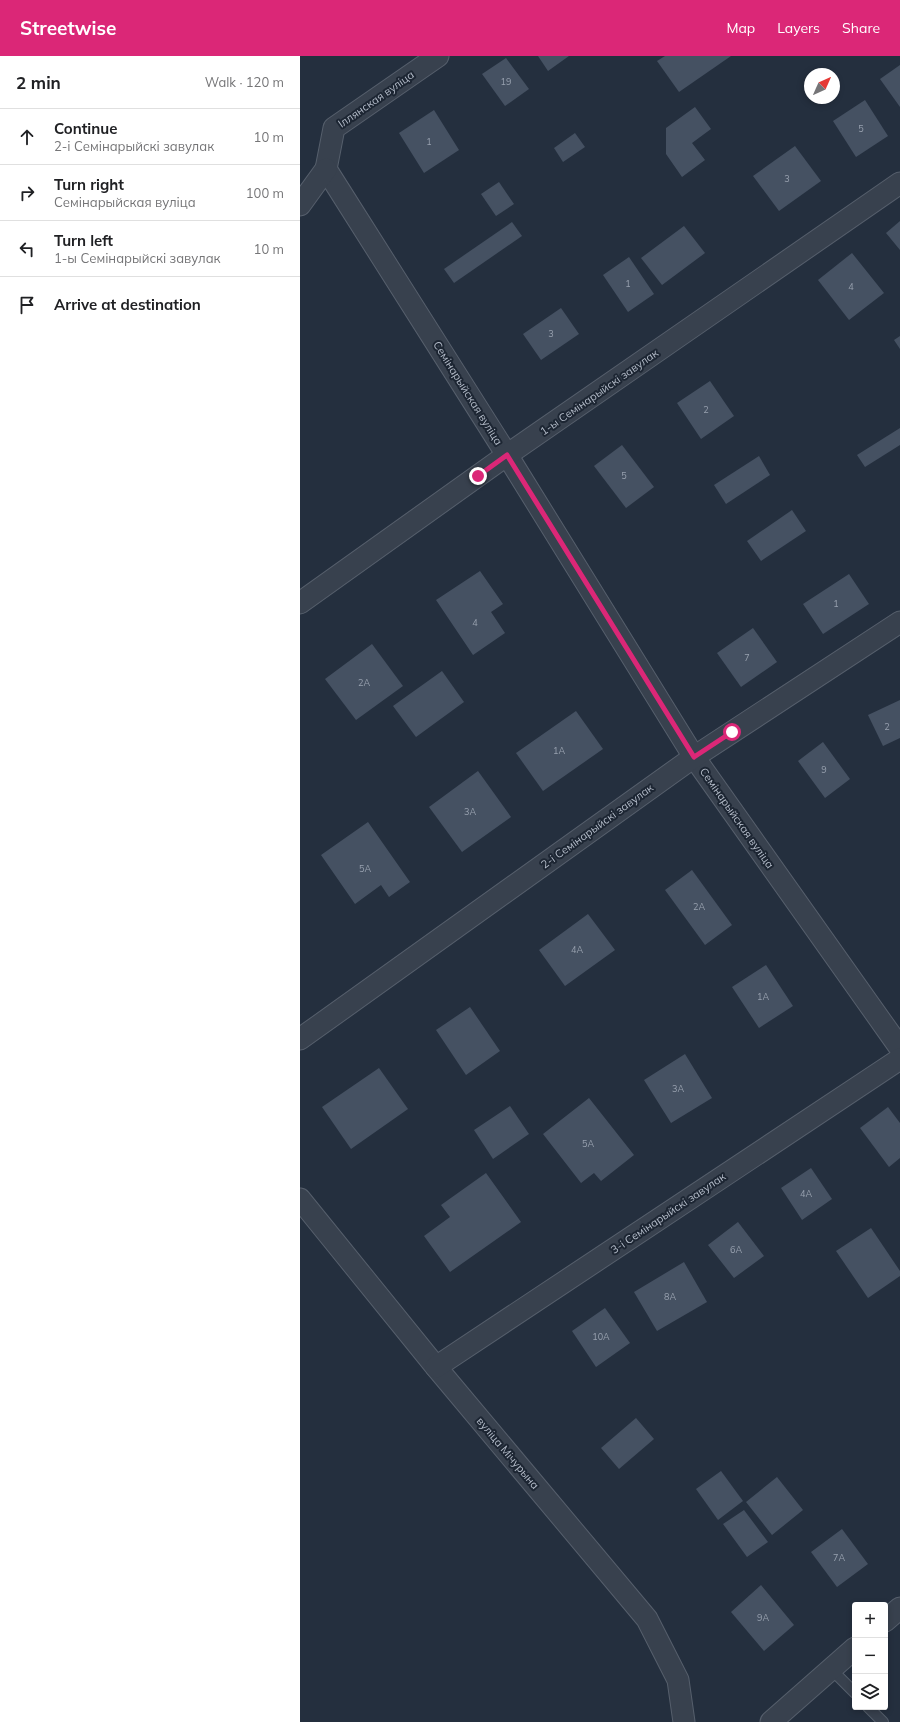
<!DOCTYPE html>
<meta charset="utf-8">
<style>
:root{--surface:#fff;--page:#f2f2f2;--text:#202124;--muted:#757577;--line:#e0e0e0;--accent:#db2777}
body{margin:0;font-family:Mulish,sans-serif;background:var(--page);color:var(--text)}
.controls{position:absolute;right:12px;bottom:12px;display:grid;overflow:hidden;border-radius:4px;box-shadow:0 2px 6px #0003}
.controls button{width:36px;height:36px;display:grid;place-items:center;padding:0;border:0;border-bottom:1px solid var(--line);background:var(--surface);color:var(--text);font:20px sans-serif}
.compass{position:absolute;left:504px;top:12px;width:36px;height:36px;border-radius:50%;background:var(--surface);box-shadow:0 2px 6px #0003;rotate:45deg}
.stop{position:absolute;width:12px;height:12px;margin:-9px;border:3px solid #db2777;border-radius:50%;background:#fff}
.stop.end{background:#db2777;border-color:#fff;box-shadow:0 1px 4px #0008}
.list{margin:0;padding:0;list-style:none}
h2{display:flex;justify-content:space-between;align-items:center;height:52px;margin:0;padding:0 16px;font-size:17px}
h2 small{font-size:13px;font-weight:400;color:var(--muted)}
.list li{display:grid;grid-template-columns:26px 1fr auto;gap:12px;align-items:center;box-sizing:border-box;height:56px;padding:0 16px;border-top:1px solid var(--line)}
.list b{display:block;font-size:15px;white-space:nowrap}
.list p{margin:0;font-size:13px;white-space:nowrap;color:var(--muted)}
.list em{font-size:13px;font-style:normal;color:var(--muted)}
.icon{flex:none;width:22px;height:22px;fill:none;stroke:currentColor;stroke-width:2;stroke-linecap:round;stroke-linejoin:round}
.map{position:relative;flex:none;width:600px;height:1666px;overflow:hidden}
header{display:flex;align-items:center;gap:24px;box-sizing:border-box;height:56px;padding:0 20px;background:var(--accent);color:#fff}
header strong{font-size:19px}
nav{display:flex;gap:22px;margin-inline-start:auto;font-size:14px}
main{display:flex}
aside{flex:1;background:var(--surface)}
.map>svg:first-child{display:block}
.building{fill:#455162}
.lines{fill:none;stroke-linecap:round;stroke-linejoin:round}
.service-casing{stroke:#565f6c;stroke-width:12}
.minor-casing{stroke:#565f6c;stroke-width:23}
.service{stroke:#38414e;stroke-width:10}
.minor{stroke:#38414e;stroke-width:21}
.route{stroke:#db2777;stroke-width:5}
.labels{text-anchor:middle;stroke-width:4;stroke-linejoin:round;paint-order:stroke}
.number-label{font-size:9px;fill:#98a1af}
.street-label{font-size:11px;fill:#b4bcc9;stroke:#1d2633}
</style>
<header>
<strong>Streetwise</strong>
<nav><a>Map</a><a>Layers</a><a>Share</a></nav>
</header>
<main>
<aside>
<h2>2 min<small>Walk · 120 m</small></h2>
<ul class="list">
<li><svg class="icon" aria-label="ahead" viewBox="0 0 24 24"><path d="M12 20V5M6 11l6-6 6 6"/></svg><div><b>Continue</b><p>2-і Семінарыйскі завулак</p></div><em>10 m</em></li>
<li><svg class="icon" aria-label="right" viewBox="0 0 24 24"><path d="M7 20v-9h11M14 6l5 5-5 5"/></svg><div><b>Turn right</b><p>Семінарыйская вуліца</p></div><em>100 m</em></li>
<li><svg class="icon" aria-label="left" viewBox="0 0 24 24"><path d="M17 20v-9H6M10 6l-5 5 5 5"/></svg><div><b>Turn left</b><p>1-ы Семінарыйскі завулак</p></div><em>10 m</em></li>
<li><svg class="icon" aria-label="arrive" viewBox="0 0 24 24"><path d="M6 21V4h12l-3 4 3 4H6"/></svg><div><b>Arrive at destination</b></div></li>
</ul>
</aside>
<div class="map">
<svg width="600" height="1666" viewBox="0 0 600 1666">
<rect width="100%" height="100%" fill="#242f3e"/>
<!-- building -->
<g class="building">
<path d="M238,0H269L248,15Z"/>
<path d="M365,0H431L379,36L357,5Z"/>
<path d="M206,2L229,33L205,50L182,18Z"/>
<path d="M600,9V51L580,23Z"/>
<path d="M565,44L588,80L556,101L533,65Z"/>
<path d="M395,51L411,73L392,87L405,104L382,121L366,98V72Z"/>
<path d="M134,54L159,94L124,117L99,77Z"/>
<path d="M275,77L285,91L263,106L254,92Z"/>
<path d="M495,90L521,125L479,155L453,120Z"/>
<path d="M199,126L214,148L196,160L181,138Z"/>
<path d="M600,165V194L586,177Z"/>
<path d="M212,166L222,180L154,227L144,213Z"/>
<path d="M384,170L405,197L362,229L341,202Z"/>
<path d="M552,197L584,237L549,264L518,224Z"/>
<path d="M329,201L354,238L328,256L303,219Z"/>
<path d="M261,252L279,278L241,304L223,278Z"/>
<path d="M600,280V293L594,284Z"/>
<path d="M410,325L434,360L401,383L377,347Z"/>
<path d="M600,372V389L565,411L557,399Z"/>
<path d="M322,389L354,431L326,452L294,410Z"/>
<path d="M459,400L470,419L426,448L414,429Z"/>
<path d="M492,454L506,475L461,505L447,485Z"/>
<path d="M180,515L203,548L191,556L205,577L173,599L136,544Z"/>
<path d="M549,518L569,548L523,578L503,548Z"/>
<path d="M453,572L477,606L441,631L417,597Z"/>
<path d="M72,588L103,630L56,664L25,623Z"/>
<path d="M142,615L164,646L116,681L93,650Z"/>
<path d="M600,644V682L583,690L568,659Z"/>
<path d="M276,655L303,693L243,735L216,697Z"/>
<path d="M523,686L550,723L525,742L498,705Z"/>
<path d="M178,715L211,761L162,796L129,751Z"/>
<path d="M68,766L110,826L89,841L81,829L55,848L21,799Z"/>
<path d="M392,814L432,869L405,889L365,834Z"/>
<path d="M288,858L315,894L265,930L239,894Z"/>
<path d="M466,909L493,950L459,972L432,931Z"/>
<path d="M170,951L200,995L166,1019L136,974Z"/>
<path d="M385,998L412,1042L371,1067L344,1024Z"/>
<path d="M79,1012L108,1053L51,1093L22,1051Z"/>
<path d="M289,1042L334,1099L301,1125L294,1117L281,1127L243,1078Z"/>
<path d="M210,1050L229,1078L193,1103L174,1074Z"/>
<path d="M588,1051L600,1067V1102L589,1111L560,1072Z"/>
<path d="M511,1112L532,1143L502,1164L481,1132Z"/>
<path d="M186,1117L221,1166L150,1216L124,1180L150,1161L141,1149Z"/>
<path d="M438,1166L464,1200L434,1222L408,1189Z"/>
<path d="M571,1172L600,1215V1220L568,1242L536,1195Z"/>
<path d="M384,1206L407,1246L357,1275L334,1236Z"/>
<path d="M305,1252L330,1287L296,1311L272,1275Z"/>
<path d="M336,1362L354,1383L319,1413L301,1392Z"/>
<path d="M421,1415L443,1445L418,1464L396,1433Z"/>
<path d="M477,1421L503,1454L472,1479L446,1446Z"/>
<path d="M444,1454L468,1486L447,1501L423,1468Z"/>
<path d="M542,1473L568,1508L537,1531L511,1496Z"/>
<path d="M461,1529L494,1569L464,1595L431,1556Z"/>
</g>
<g class="lines">
<defs>
<g id="service">
<path d="M531,1613L555,1637"/>
<path d="M568,1651L583,1666"/>
</g>
<g id="minor">
<path d="M138,0L34,72L26,113L207,399L394,701L600,992"/>
<path d="M0,149L26,113"/>
<path d="M0,547L207,399L600,127"/>
<path d="M0,983L394,701L600,566"/>
<path d="M0,1143L136,1311L347,1563L378,1624L384,1666"/>
<path d="M136,1311L600,1003"/>
<path d="M585,1565L600,1552"/>
<path d="M471,1666L555,1592"/>
</g>
</defs>
<!-- service casing -->
<use href="#service" class="service-casing"/>
<!-- minor casing -->
<use href="#minor" class="minor-casing"/>
<!-- service -->
<use href="#service" class="service"/>
<!-- minor -->
<use href="#minor" class="minor"/>
</g>
<g class="lines">
<!-- route -->
<path class="route" d="M178,420L207,399L394,701L432,676"/>
</g>
<g class="labels">
<!-- number labels -->
<g class="number-label">
<text x="206" y="29">19</text>
<text x="561" y="76">5</text>
<text x="129" y="89">1</text>
<text x="487" y="126">3</text>
<text x="328" y="231">1</text>
<text x="551" y="234">4</text>
<text x="251" y="281">3</text>
<text x="406" y="357">2</text>
<text x="324" y="423">5</text>
<text x="536" y="551">1</text>
<text x="175" y="570">4</text>
<text x="447" y="605">7</text>
<text x="64" y="630">2А</text>
<text x="587" y="674">2</text>
<text x="259" y="698">1А</text>
<text x="524" y="717">9</text>
<text x="170" y="759">3А</text>
<text x="65" y="816">5А</text>
<text x="399" y="854">2А</text>
<text x="277" y="897">4А</text>
<text x="463" y="944">1А</text>
<text x="378" y="1036">3А</text>
<text x="288" y="1091">5А</text>
<text x="506" y="1141">4А</text>
<text x="436" y="1197">6А</text>
<text x="370" y="1244">8А</text>
<text x="301" y="1284">10А</text>
<text x="539" y="1505">7А</text>
<text x="463" y="1565">9А</text>
</g>
<!-- street labels -->
<g class="street-label">
<text transform="translate(76 43) rotate(-35)" y="4">Іллянская вуліца</text>
<text transform="translate(299 336) rotate(-35)" y="4">1-ы Семінарыйскі завулак</text>
<text transform="translate(168 337) rotate(58)" y="4">Семінарыйская вуліца</text>
<text transform="translate(437 762) rotate(55)" y="4">Семінарыйская вуліца</text>
<text transform="translate(297 770) rotate(-36)" y="4">2-і Семінарыйскі завулак</text>
<text transform="translate(368 1157) rotate(-34)" y="4">3-і Семінарыйскі завулак</text>
<text transform="translate(208 1397) rotate(50)" y="4">вуліца Мічурына</text>
</g>
</g>
</svg>
<div class="controls">
<button>+</button>
<button>−</button>
<button><svg class="icon" aria-label="layers" viewBox="0 0 24 24"><path d="M12 4l9 5-9 5-9-5zM3 14l9 5 9-5"/></svg></button>
</div>
<svg class="compass" viewBox="-18 -18 36 36"><path d="M0-13l5 13h-10z" fill="#e53935"/><path d="M0 13l5-13h-10z" fill="#757577"/></svg>
<div class="stop" style="left:432px;top:676px"></div>
<div class="stop end" style="left:178px;top:420px"></div>
</div>
</main>
